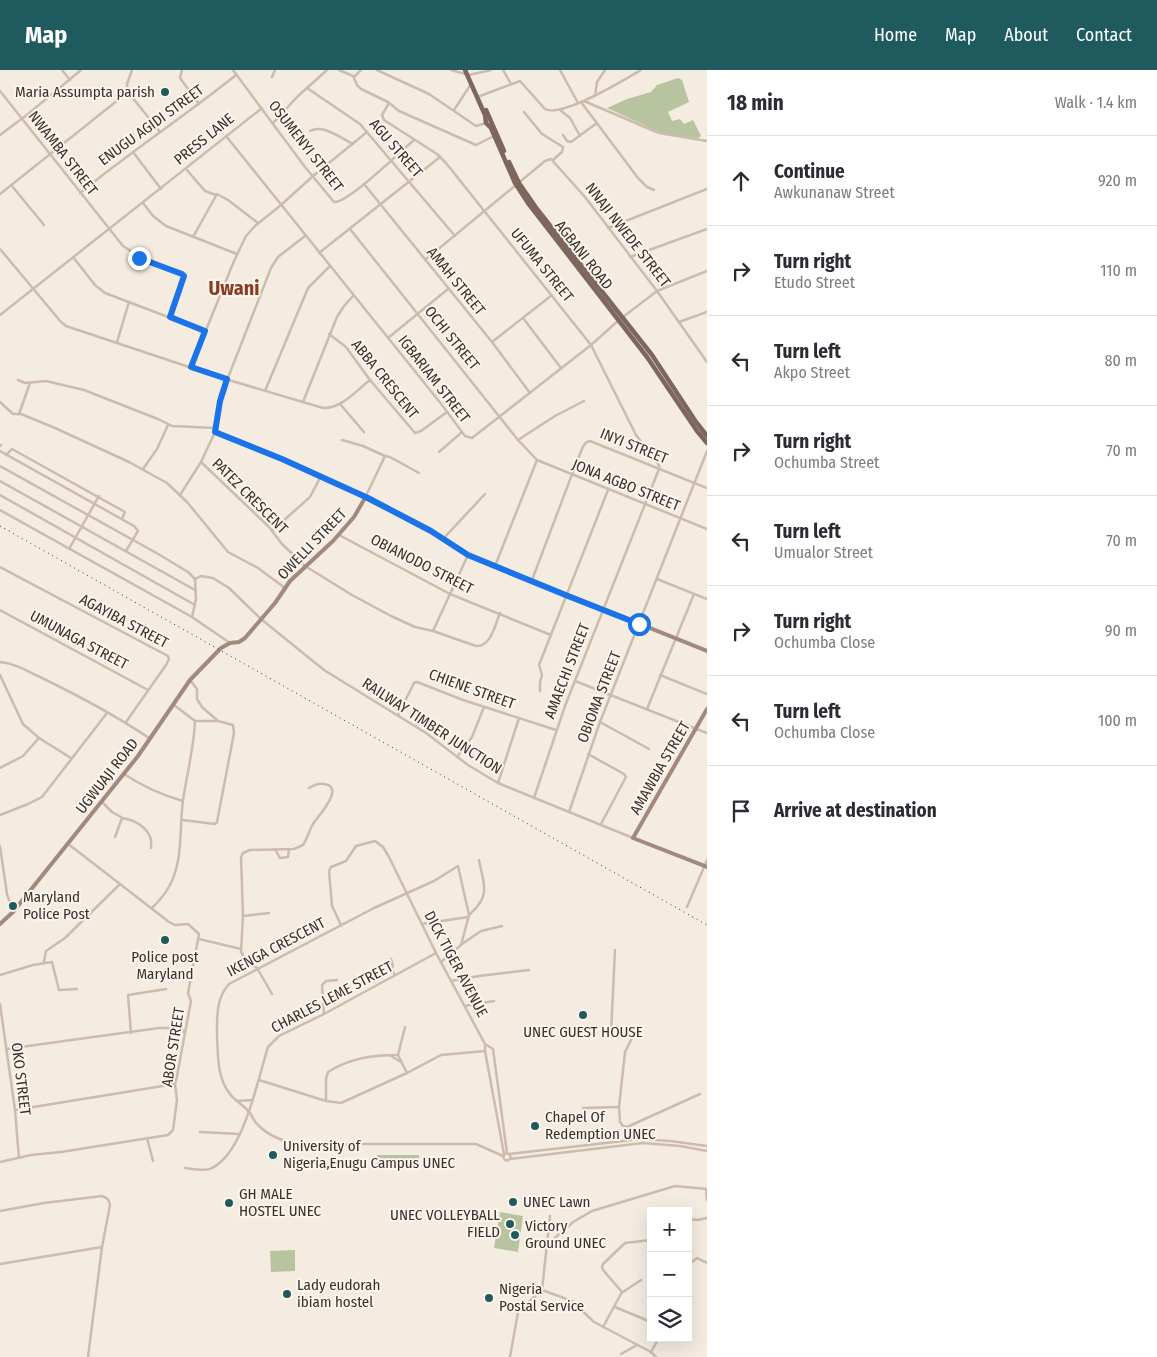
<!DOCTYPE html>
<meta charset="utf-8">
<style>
:root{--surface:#fff;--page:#f2f2f3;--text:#2b2b33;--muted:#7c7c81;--line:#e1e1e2;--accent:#1f5a5e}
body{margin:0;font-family:"Fira Sans Condensed",sans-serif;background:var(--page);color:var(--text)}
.controls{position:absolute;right:15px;bottom:15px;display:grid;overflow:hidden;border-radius:0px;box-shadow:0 5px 20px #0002}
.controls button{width:45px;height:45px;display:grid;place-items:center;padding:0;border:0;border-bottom:1px solid var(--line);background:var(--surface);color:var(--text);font:25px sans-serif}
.stop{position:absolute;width:15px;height:15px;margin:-11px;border:4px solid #1a73e8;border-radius:50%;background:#fff}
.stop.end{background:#1a73e8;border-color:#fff;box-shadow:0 1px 5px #0008}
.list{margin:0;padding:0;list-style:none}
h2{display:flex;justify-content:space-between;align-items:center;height:65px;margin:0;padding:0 20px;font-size:21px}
h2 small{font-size:16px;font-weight:400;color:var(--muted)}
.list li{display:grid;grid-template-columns:32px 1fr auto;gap:15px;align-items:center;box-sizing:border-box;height:90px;padding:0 20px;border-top:1px solid var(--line)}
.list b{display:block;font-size:19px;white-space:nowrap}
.list p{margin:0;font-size:16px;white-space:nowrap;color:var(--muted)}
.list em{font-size:16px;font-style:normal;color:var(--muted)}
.icon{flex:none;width:28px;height:28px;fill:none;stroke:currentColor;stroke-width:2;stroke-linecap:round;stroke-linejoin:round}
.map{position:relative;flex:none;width:707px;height:1287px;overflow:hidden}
header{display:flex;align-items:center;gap:30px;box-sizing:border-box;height:70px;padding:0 25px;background:var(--accent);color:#fff}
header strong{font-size:24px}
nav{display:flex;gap:28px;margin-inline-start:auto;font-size:18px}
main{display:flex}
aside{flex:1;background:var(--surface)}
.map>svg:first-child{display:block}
.green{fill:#b8c4a0}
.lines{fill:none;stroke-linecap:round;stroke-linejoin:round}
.street{stroke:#cdbbac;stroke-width:2.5}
.secondary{stroke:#a18a7d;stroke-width:4}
.primary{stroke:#7d675c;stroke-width:4.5}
.rail{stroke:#3b302b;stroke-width:1;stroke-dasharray:1 4;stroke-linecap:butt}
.route{stroke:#1a73e8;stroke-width:6}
.poi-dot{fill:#1f5a5e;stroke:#fbf5ee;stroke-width:2}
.labels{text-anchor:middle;stroke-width:4;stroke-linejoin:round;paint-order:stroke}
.poi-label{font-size:15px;fill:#3b302b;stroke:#fbf5ee;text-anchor:start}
.street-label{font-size:15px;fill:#3b302b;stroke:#fbf5ee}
.district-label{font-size:20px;font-weight:bold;fill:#8c3b22;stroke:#fbf5ee}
</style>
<header>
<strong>Map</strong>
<nav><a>Home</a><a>Map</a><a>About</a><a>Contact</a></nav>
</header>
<main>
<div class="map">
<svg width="707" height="1287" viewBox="0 0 707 1287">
<rect width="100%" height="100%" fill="#f4ebe1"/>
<!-- green -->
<g class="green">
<path d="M678,8L682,10L689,32L668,42L672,51L680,49L684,54L693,50L701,66L697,69L661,63L607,38L627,29L651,22L657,15Z"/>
<path d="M377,1085H419V1097L377,1099Z"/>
<path d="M500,1142L523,1146L518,1182L494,1178Z"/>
<path d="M295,1180V1201L271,1202L270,1181Z"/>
</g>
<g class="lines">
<!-- street -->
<g class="street">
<path d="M62,0L70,10"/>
<path d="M182,0L180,8L199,34"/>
<path d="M233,0L305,97L334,132C348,133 400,82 414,70"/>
<path d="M339,0L353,6L357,15L361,19L388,32L399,41L476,75L494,66"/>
<path d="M377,0L429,24L476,56L486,53"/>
<path d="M451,0L469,5L491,0"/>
<path d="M503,0L511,14"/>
<path d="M560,0L578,33"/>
<path d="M272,7L275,0"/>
<path d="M354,7L361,0"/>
<path d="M307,18L360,54L455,166"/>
<path d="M0,21L123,176L148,192L183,205L182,214L170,247"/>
<path d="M128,22L160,62"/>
<path d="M480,26L520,11L545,39C562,48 624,10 641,0"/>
<path d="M595,26L597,12L605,0"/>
<path d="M584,31L659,63L707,71"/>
<path d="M581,32L638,108L647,117L654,120"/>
<path d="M389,33L382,45L384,50L437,84L446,93L591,275L636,365L659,395V399L565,636L534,728"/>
<path d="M454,40L471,14"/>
<path d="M560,40L570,48L580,66"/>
<path d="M524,42L542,64L563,77L562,82L553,90"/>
<path d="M273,53L298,26L327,0"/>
<path d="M310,61C324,54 340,68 353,74"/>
<path d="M0,65L28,44L81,0"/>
<path d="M563,65L567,71L571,72L597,53"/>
<path d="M226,66L442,335L465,366L472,368L591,275L619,250"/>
<path d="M133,82L161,119"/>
<path d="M186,99L205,121L216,125"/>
<path d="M364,114L492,272L530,323"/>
<path d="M12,116L44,155"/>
<path d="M80,123C130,82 185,46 236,5"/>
<path d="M0,124L128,22L127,14L132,0"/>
<path d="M143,133L153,146L166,156L237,184"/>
<path d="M608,158L707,119"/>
<path d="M350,159L518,370L537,390L707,459"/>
<path d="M193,167L217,124L228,130L258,153"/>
<path d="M0,179L61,252L66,256L222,308L323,338C341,339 357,320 370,310"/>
<path d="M319,183L440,87"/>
<path d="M73,187L95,215L105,223L205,261"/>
<path d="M630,187L707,159"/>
<path d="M425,190L545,91L551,89L585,127L657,221L707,292"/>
<path d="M0,245L262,38"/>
<path d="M623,247L657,221L707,201"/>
<path d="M523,248L561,298"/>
<path d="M679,252L707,242"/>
<path d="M329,264L346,277L370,310L415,363L421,361L447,342"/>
<path d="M388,268L448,219"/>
<path d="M117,272L129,232"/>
<path d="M492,272L552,225"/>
<path d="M191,297L234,191L246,166L255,156L281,135L313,106L367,62"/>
<path d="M18,310L25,313L46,311L84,320L158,349L172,356L216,358"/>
<path d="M265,321L308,218L330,196"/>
<path d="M0,332L13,344H21L55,358L129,392L167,413L187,432L228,482L258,498L285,518"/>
<path d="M303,332L337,247L344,236L353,226"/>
<path d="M340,334L364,362"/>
<path d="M19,344L30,313"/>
<path d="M215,362L282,389L365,428L385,386L390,387L419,403"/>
<path d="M342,370L363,376L385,386"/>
<path d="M518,370L555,346L584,331"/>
<path d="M0,376L1,375"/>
<path d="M0,381L134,456L138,461L126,481"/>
<path d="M439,382L462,362"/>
<path d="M6,385L12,379L125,442L122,449"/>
<path d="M201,392L269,457L282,474L305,496L352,525L391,546L415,557L433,561L468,485"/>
<path d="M0,396L160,485L188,502L195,509"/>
<path d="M143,399L157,379L168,355"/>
<path d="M0,411L195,520"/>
<path d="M0,425L195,535"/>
<path d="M180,425L201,392L215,362L218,340L222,323L271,198L278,187L305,166"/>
<path d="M0,440L192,547"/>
<path d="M273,460L310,427L321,406"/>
<path d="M339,465L450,524L551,565"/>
<path d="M443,469L485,424"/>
<path d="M69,479L99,426"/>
<path d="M495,496L537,390"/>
<path d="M0,497L168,586L169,589L166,595L126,652"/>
<path d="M195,509L201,506L213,508L229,518L261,549L324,600L426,663L468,695L498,713L633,768"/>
<path d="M195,509L196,529L192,547L230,573"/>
<path d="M657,509L707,529"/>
<path d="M532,510L579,386C582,380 583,372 590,371L707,418"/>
<path d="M0,540L148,620"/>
<path d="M433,561L476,576C491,577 495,555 500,543"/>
<path d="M0,592C14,593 27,601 40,607C77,625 115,645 149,668"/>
<path d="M0,605L23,654L39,668L71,688"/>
<path d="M660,605L707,624"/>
<path d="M575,611L707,663"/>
<path d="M540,621V612L542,605L539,595L608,420"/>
<path d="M647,639L694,524"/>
<path d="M398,645L414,613L417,612L463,630L556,660"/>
<path d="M195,651H217"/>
<path d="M600,652L649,679"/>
<path d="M588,684L624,704L626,707L601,754"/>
<path d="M457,687L472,667L484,637"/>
<path d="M0,698L23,686L39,668"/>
<path d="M124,704C142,716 162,725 183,731"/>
<path d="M498,713L519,648"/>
<path d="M101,731L112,742L121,747"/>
<path d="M569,742L600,652L707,381"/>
<path d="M0,745L28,734L42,727L107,643"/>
<path d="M182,750L215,754L217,752L234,663L233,655L218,651L202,637L197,629V619L190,610"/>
<path d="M115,767L122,748C137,750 154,761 151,778"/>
<path d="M0,776L7,824L13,842"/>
<path d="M275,779L280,788L288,787L289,779"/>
<path d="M687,837L707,790"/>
<path d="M152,838C157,833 163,827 167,820C184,794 179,760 183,730C187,703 194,678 195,651L174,635"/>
<path d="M470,844C491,825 484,815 479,790"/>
<path d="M243,846L269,843"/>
<path d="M422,854L468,847"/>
<path d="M341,855L332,836L329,801L331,797L346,791L356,776L375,771L383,777L389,787L436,883L485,974L493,979L507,1083"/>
<path d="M199,869L241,879"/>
<path d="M462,874L481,861L502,856"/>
<path d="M391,889L393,896L391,898L395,905"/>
<path d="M44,892L46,881L65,868L120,814"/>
<path d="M441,892L461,875L469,845L458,796L434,811L374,838L229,914C216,928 217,947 217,965C218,985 217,1008 230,1024C235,1031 244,1035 250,1043C253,1047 254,1052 258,1055C283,1080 322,1076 353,1074H476L503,1086"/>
<path d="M0,905L33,895L52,892L59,920L77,919"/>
<path d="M451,911L479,906L529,900"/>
<path d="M272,924L257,898L246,890L241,882L243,846L241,787L243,783L250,780L294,779L303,775C307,769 309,761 313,754C318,746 346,717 324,714C318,713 314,715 309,718"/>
<path d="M0,934L15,1040L19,1088"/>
<path d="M465,936L494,931"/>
<path d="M324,944L322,915L326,911L337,910"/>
<path d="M405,957L398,985L407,1003"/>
<path d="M131,963L128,925L166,919"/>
<path d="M611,963L615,880"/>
<path d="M633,966L625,982L619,1037L620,1052L623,1056L627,1057L700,1024"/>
<path d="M485,974V981L504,1084"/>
<path d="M6,979L159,958H180L185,963"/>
<path d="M391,986L401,992"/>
<path d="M259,1010L326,1031L341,1033L407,1003L441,985L485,981"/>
<path d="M237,1031L253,1030"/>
<path d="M326,1031V1009L328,1002C350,988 373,985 398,985"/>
<path d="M583,1038L619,1037"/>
<path d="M15,1040L175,1014"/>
<path d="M200,1062L240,1064"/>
<path d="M147,1068L153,1091"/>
<circle cx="507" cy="1087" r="3.5"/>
<path d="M509,1084L641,1069L670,1071L707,1076"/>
<path d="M510,1089L643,1073L680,1076L707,1081"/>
<path d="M0,1092L31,1085L61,1082L168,1065L173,1060L177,1030L175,1014L177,1006L191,931L188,923L199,864L188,854L175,855L169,852L67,773"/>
<path d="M185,1098C193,1099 205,1102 212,1098C244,1083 258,1008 268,977L279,966L324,944L436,883"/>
<path d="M706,1119L707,1130"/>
<path d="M0,1141L44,1133L102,1126C108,1128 109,1130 110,1135L102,1177L88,1287"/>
<path d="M688,1149L698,1150L707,1148"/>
<path d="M548,1174L573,1152L592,1141L675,1116L707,1119"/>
<path d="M0,1194L102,1177"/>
<path d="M688,1195L697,1188L707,1193"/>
<path d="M542,1220L572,1231L594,1252L651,1282L656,1287"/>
<path d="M623,1222L641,1210"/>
<path d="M615,1237L651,1252"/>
<path d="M603,1257L622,1222L603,1200L602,1197L603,1194L625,1173L651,1170"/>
<path d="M651,1282L659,1268"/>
<path d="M621,1284L637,1275"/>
<path d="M510,1287L518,1242L542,1220L550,1146"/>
</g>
<!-- secondary -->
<g class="secondary">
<path d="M707,639L633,768L707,797"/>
<path d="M0,854L13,842L138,686L190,610L221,578L230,573L239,572L245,568L275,533L290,511L333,471L354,447L365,428L431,461L468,485L707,581"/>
</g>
<!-- primary -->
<g class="primary">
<path d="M465,0L485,45L486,53L491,58L515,113L528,133L647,287L697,361L707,373"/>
<path d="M486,40L504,81"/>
<path d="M509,92L519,113L537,139L652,285L696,352L707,366"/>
</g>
<!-- rail -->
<path class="rail" d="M0,456L707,855"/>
</g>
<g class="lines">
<!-- route -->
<path class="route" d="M139,188L182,204L184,206L170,247L205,261L191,297L227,309L220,331L215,362L282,389L368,428L431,461L468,485L568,526L639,554"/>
</g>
<!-- markers -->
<g class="poi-dot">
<circle cx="165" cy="22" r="5"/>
<circle cx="13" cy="836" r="5"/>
<circle cx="165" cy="870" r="5"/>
<circle cx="583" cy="945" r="5"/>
<circle cx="535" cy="1056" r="5"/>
<circle cx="273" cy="1085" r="5"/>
<circle cx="513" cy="1132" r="5"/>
<circle cx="229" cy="1133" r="5"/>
<circle cx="510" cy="1154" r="5"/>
<circle cx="515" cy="1165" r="5"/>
<circle cx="287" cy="1224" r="5"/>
<circle cx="489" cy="1228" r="5"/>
</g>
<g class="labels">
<!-- poi labels -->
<g class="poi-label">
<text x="155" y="27" text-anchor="end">Maria Assumpta parish</text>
<text x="23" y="832">Maryland<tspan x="23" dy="17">Police Post</tspan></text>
<text x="165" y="892" text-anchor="middle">Police post<tspan x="165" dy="17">Maryland</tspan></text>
<text x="583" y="967" text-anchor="middle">UNEC GUEST HOUSE</text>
<text x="545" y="1052">Chapel Of<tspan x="545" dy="17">Redemption UNEC</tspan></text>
<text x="283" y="1081">University of<tspan x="283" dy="17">Nigeria,Enugu Campus UNEC</tspan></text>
<text x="239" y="1129">GH MALE<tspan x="239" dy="17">HOSTEL UNEC</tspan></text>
<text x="523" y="1137">UNEC Lawn</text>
<text x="500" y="1150" text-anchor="end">UNEC VOLLEYBALL<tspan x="500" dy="17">FIELD</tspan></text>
<text x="525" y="1161">Victory<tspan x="525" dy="17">Ground UNEC</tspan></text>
<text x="297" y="1220">Lady eudorah<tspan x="297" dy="17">ibiam hostel</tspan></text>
<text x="499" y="1224">Nigeria<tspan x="499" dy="17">Postal Service</tspan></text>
</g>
<!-- street labels -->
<g class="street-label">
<text transform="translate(151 55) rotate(-36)" y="5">ENUGU AGIDI STREET</text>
<text transform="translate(204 69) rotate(-39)" y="5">PRESS LANE</text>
<text transform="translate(306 76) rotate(52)" y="5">OSUMENYI STREET</text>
<text transform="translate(396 78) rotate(49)" y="5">AGU STREET</text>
<text transform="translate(63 83) rotate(52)" y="5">NWAMBA STREET</text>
<text transform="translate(628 165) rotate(52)" y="5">NNAJI NWEDE STREET</text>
<text transform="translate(584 185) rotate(52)" y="5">AGBANI ROAD</text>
<text transform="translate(542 195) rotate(51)" y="5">UFUMA STREET</text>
<text transform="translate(456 211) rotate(51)" y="5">AMAH STREET</text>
<text transform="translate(452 268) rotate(51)" y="5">OCHI STREET</text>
<text transform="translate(385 309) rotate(51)" y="5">ABBA CRESCENT</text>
<text transform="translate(434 309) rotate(52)" y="5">IGBARIAM STREET</text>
<text transform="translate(634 376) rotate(22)" y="5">INYI STREET</text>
<text transform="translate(626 415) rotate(22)" y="5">JONA AGBO STREET</text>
<text transform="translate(250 426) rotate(45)" y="5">PATEZ CRESCENT</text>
<text transform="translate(312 474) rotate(-46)" y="5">OWELLI STREET</text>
<text transform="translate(422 494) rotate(27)" y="5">OBIANODO STREET</text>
<text transform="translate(124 551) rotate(28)" y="5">AGAYIBA STREET</text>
<text transform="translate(79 570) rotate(28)" y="5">UMUNAGA STREET</text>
<text transform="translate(567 601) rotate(-69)" y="5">AMAECHI STREET</text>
<text transform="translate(472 619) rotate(20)" y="5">CHIENE STREET</text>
<text transform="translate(599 627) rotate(-69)" y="5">OBIOMA STREET</text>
<text transform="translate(432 656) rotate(33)" y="5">RAILWAY TIMBER JUNCTION</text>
<text transform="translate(660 698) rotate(-60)" y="5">AMAWBIA STREET</text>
<text transform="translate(107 706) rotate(-52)" y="5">UGWUAJI ROAD</text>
<text transform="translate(276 877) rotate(-28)" y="5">IKENGA CRESCENT</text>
<text transform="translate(456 894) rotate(62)" y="5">DICK TIGER AVENUE</text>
<text transform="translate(332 927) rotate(-28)" y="5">CHARLES LEME STREET</text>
<text transform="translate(173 977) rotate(-81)" y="5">ABOR STREET</text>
<text transform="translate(21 1009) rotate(83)" y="5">OKO STREET</text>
</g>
<!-- district labels -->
<g class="district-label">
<text x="234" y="225">Uwani</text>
</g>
</g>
</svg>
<div class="controls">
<button>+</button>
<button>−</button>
<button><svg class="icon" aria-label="layers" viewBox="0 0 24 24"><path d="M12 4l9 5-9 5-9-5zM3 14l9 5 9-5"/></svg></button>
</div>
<div class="stop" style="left:639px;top:554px"></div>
<div class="stop end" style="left:139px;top:188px"></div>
</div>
<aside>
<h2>18 min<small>Walk · 1.4 km</small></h2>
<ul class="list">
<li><svg class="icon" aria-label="ahead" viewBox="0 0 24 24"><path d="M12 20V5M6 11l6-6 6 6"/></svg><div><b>Continue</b><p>Awkunanaw Street</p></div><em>920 m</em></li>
<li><svg class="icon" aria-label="right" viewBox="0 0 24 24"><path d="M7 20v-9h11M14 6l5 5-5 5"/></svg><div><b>Turn right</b><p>Etudo Street</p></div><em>110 m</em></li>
<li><svg class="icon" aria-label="left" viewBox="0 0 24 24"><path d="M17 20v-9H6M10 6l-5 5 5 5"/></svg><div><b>Turn left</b><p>Akpo Street</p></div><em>80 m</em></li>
<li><svg class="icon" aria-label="right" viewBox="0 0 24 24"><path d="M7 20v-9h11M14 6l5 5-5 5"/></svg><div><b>Turn right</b><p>Ochumba Street</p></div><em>70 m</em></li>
<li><svg class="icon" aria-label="left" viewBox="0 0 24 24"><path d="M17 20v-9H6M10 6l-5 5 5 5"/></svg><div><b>Turn left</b><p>Umualor Street</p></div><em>70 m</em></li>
<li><svg class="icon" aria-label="right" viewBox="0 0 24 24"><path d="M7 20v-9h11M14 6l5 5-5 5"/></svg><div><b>Turn right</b><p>Ochumba Close</p></div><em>90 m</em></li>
<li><svg class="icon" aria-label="left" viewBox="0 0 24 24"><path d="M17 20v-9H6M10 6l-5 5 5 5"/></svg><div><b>Turn left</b><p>Ochumba Close</p></div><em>100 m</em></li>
<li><svg class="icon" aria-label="arrive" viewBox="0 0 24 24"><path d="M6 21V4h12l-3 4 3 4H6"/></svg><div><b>Arrive at destination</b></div></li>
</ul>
</aside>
</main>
